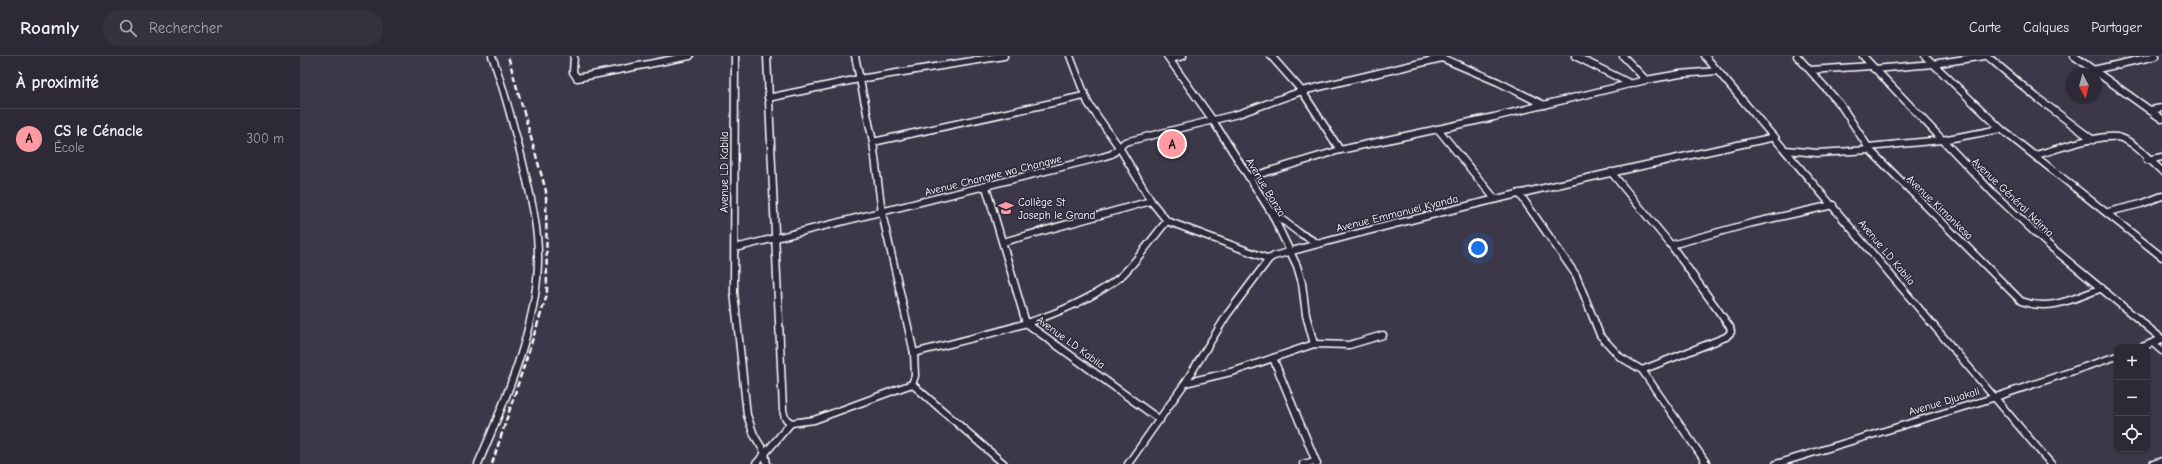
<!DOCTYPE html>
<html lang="fr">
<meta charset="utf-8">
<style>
:root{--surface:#2d2937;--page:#35313f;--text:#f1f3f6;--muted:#a7a6ad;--line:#484552;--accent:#ff9aa2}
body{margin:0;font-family:"Comic Neue",sans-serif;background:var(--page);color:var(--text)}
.controls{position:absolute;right:12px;bottom:12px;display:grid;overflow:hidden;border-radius:8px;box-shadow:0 1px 3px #0004}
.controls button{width:36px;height:36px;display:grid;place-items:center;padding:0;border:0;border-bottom:1px solid var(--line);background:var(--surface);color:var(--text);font:20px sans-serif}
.compass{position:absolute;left:1766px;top:12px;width:36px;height:36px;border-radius:50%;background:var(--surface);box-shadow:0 1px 3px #0004;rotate:173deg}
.you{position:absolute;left:1178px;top:192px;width:14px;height:14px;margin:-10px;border:3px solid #fff;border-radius:50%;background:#1a73e8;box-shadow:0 0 0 6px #1a73e833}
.badge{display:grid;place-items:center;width:26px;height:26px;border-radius:50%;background:var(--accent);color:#111;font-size:13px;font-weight:700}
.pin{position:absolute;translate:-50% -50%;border:2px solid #fff;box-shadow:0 1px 4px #0006}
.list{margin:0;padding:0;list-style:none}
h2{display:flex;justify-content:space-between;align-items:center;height:52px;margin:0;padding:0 16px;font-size:17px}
h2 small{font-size:13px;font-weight:400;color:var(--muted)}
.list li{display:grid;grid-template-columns:26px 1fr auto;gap:12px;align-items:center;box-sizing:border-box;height:60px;padding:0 16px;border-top:1px solid var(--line)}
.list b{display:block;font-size:15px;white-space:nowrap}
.list p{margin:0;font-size:13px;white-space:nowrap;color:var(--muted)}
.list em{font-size:13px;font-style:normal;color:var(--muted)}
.icon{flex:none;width:22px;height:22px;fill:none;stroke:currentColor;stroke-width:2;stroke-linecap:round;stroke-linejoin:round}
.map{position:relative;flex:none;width:1862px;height:408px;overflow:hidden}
header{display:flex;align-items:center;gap:24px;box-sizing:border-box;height:56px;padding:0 20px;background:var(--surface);border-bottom:1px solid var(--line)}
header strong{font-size:19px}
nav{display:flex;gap:22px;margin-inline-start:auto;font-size:14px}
.search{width:280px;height:36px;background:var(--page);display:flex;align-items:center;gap:10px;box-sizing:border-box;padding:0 14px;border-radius:16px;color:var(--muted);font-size:15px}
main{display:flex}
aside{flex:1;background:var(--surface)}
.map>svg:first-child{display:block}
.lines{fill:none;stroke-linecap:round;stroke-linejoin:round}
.street-casing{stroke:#fff;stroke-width:9}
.street{stroke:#2f2a3d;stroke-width:6}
.rail{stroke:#fff;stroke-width:2.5;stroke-dasharray:6 3;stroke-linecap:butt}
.labels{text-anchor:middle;stroke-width:3;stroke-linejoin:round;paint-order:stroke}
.street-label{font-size:11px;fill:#fff;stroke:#2f2a3d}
.poi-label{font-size:11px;fill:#fff;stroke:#2f2a3d;text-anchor:start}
</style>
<header>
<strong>Roamly</strong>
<div class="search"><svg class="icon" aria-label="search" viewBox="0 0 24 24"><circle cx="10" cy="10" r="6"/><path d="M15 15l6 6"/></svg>Rechercher</div>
<nav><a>Carte</a><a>Calques</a><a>Partager</a></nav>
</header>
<main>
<aside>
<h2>À proximité<small></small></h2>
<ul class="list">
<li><span class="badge">A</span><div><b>CS le Cénacle</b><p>École</p></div><em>300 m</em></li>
</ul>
</aside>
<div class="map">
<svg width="1862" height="408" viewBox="0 0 1862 408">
<rect width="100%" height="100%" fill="#3c3749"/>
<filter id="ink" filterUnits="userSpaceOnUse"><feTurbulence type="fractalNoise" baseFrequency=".025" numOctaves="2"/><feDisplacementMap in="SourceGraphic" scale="8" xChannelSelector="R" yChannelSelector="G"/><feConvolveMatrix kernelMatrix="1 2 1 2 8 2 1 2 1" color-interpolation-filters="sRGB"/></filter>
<g filter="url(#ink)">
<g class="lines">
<defs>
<g id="street">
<path d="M274,0L273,16L277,22L390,0"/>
<path d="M435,0L434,236L447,359L454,379L465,397L467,408"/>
<path d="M467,0L483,354L485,362L491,367"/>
<path d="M555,0L573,86L582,157L614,297"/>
<path d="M770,0L788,47L819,91L851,145L867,165L969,203"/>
<path d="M867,0L912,63L971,156L997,210L1002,227L1006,259L1014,288"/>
<path d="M971,0L1002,35L1142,2L1198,26L1244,49"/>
<path d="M1275,0L1331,28"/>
<path d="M1323,0L1346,24"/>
<path d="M1405,0L1751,408"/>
<path d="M1497,0L1540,48L1570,94L1721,245C1750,256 1775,242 1802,232"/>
<path d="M1563,0L1693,137L1745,186L1862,283"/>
<path d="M1625,0L1701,73L1862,201"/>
<path d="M1687,0L1736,41L1793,84"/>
<path d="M1774,0L1862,63"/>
<path d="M870,3L883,0"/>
<path d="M1574,13L1633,8L1684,0"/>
<path d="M1510,14L1571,10"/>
<path d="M1793,14L1856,0"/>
<path d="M468,42L559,23L704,0"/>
<path d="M1850,54L1862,52"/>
<path d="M1138,73L1195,143"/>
<path d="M573,86L784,40"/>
<path d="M1568,91L1642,84L1701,73"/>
<path d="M1486,94L1517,97L1570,94"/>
<path d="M1736,99C1754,94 1805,76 1821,82C1836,87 1850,105 1862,115"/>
<path d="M1847,104L1862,101"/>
<path d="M1311,116L1371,189L1430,271L1431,276L1426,281L1342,314L1407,408"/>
<path d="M950,121L1040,94L1194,61L1346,24L1380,18L1417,15"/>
<path d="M686,131L726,267L860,364"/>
<path d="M1219,137L1276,219L1300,279L1320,301L1342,314"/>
<path d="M972,156L998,176L1017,187"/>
<path d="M1808,156L1841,148L1862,140"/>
<path d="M703,186L851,145"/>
<path d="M1371,189L1452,167L1533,149"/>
<path d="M435,192L802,101L812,98L825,86L938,58L1002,35L1040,94"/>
<path d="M1853,287L1862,295"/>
<path d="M1842,291L1862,283"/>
<path d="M973,302L1017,408"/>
<path d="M885,327L935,315L1014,288L1049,289L1083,279"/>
<path d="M612,328L704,408"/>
<path d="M491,367L514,364L612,328L615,320L614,297C681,279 764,265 820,221C834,209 854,180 867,165"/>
<path d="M178,408C204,348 237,271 238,206C239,170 229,134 221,99C212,65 204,32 192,0"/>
<path d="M456,408L491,367"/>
<path d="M828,408L885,327L927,259L969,203L974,200C1139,154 1307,117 1475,81"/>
<path d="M1003,408L1015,405"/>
<path d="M1476,408L1696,341L1817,300"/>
<path d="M1853,408L1862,405"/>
</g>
</defs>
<!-- street casing -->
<use href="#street" class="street-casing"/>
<!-- street -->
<use href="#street" class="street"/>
<!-- rail -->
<path class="rail" d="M192,408L247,239L246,135L208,0"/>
</g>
</g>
<!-- icons -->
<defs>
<symbol id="school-bare" viewBox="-9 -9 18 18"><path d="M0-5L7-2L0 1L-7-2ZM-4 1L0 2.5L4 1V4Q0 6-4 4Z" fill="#ff9aa2" stroke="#2f2a3d" stroke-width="2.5" paint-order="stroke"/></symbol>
</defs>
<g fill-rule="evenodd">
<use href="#school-bare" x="695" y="141" width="22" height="22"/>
</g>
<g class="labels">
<!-- street labels -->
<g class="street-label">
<text transform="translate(424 116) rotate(-90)" y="4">Avenue LD Kabila</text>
<text transform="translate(693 119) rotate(-14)" y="4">Avenue Changwe wa Changwe</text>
<text transform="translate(966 131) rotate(59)" y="4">Avenue Banza</text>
<text transform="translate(1713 141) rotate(44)" y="4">Avenue Général Ndima</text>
<text transform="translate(1640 151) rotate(44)" y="4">Avenue Kimankesa</text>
<text transform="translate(1097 157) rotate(-14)" y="4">Avenue Emmanuel Kyanda</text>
<text transform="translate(1587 196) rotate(50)" y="4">Avenue LD Kabila</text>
<text transform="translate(771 286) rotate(36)" y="4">Avenue LD Kabila</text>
<text transform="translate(1644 345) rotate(-17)" y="4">Avenue Djuakali</text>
</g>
<!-- poi labels -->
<g class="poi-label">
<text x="718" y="150">Collège St<tspan x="718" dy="13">Joseph le Grand</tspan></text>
</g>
</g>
</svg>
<div class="controls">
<button>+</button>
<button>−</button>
<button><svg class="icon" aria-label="locate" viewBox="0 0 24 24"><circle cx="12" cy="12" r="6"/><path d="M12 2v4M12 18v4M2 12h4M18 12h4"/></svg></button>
</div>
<svg class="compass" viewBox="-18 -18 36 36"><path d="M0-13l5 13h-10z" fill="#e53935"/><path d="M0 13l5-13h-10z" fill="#a7a6ad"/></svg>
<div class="you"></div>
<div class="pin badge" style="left:872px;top:88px">A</div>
</div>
</main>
